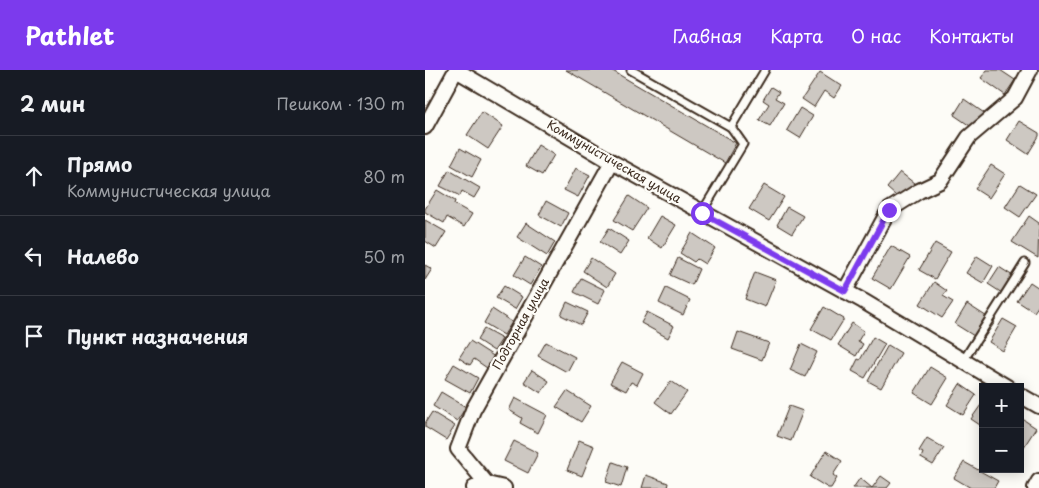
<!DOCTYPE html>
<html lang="ru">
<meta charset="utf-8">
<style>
:root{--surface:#171b24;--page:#20242c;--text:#f1f3f6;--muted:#9ea1a6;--line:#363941;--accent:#7c3aed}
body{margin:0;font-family:"Playpen Sans",sans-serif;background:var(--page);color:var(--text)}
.controls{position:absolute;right:15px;bottom:15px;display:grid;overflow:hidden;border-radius:0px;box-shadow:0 2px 12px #0003}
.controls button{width:45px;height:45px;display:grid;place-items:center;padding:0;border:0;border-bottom:1px solid var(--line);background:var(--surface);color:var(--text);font:25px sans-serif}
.stop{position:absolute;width:15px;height:15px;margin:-11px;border:4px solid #7c3aed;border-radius:50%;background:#fff}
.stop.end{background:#7c3aed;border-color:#fff;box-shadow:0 1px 5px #0008}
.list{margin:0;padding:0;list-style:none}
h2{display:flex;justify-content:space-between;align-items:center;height:65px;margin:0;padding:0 20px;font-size:21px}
h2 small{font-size:16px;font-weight:400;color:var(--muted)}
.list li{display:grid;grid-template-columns:32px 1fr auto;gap:15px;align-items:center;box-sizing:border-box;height:80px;padding:0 20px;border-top:1px solid var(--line)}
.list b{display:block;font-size:19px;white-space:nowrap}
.list p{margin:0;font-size:16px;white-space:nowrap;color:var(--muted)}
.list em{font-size:16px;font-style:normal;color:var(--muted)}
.icon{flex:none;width:28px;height:28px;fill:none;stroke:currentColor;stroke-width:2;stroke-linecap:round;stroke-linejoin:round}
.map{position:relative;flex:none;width:614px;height:418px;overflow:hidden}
header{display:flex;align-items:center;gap:30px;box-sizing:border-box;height:70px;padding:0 25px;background:var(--accent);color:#fff}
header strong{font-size:24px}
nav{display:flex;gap:28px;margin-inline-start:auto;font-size:18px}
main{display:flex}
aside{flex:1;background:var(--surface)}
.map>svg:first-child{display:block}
.building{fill:#cdc8c2;stroke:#3b2a1e}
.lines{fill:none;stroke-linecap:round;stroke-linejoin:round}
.service-casing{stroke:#3b2a1e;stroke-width:11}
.minor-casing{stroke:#3b2a1e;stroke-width:18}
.service{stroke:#fdfcf7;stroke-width:7}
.minor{stroke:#fdfcf7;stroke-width:14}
.route{stroke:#7c3aed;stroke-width:6}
.labels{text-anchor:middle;stroke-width:4.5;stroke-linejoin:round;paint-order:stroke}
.street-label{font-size:12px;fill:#3b2a1e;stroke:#fdfcf7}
</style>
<header>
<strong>Pathlet</strong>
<nav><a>Главная</a><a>Карта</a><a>О нас</a><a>Контакты</a></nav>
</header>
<main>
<aside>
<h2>2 мин<small>Пешком · 130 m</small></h2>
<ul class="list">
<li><svg class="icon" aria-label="ahead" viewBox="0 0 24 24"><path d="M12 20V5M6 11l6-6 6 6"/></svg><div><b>Прямо</b><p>Коммунистическая улица</p></div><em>80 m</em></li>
<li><svg class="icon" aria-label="left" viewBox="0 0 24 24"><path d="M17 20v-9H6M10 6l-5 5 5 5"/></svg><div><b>Налево</b></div><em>50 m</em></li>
<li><svg class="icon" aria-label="arrive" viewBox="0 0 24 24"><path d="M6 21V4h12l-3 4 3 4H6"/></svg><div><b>Пункт назначения</b></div></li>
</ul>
</aside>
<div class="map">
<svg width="614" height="418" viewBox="0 0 614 418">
<rect width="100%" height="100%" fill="#fdfcf7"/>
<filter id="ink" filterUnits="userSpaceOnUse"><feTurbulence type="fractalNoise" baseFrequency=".02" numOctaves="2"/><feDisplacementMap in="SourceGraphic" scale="10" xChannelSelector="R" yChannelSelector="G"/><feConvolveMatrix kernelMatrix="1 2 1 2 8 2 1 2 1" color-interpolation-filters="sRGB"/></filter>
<g filter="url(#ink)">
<!-- building -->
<g class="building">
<path d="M141,0H186L311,73L300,93Z"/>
<path d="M562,0H575L590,10L580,25L556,8Z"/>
<path d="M395,2L417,16L409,28L399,21L389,37L377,29Z"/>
<path d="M346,17L354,22L350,28L359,33L345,56L334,50L344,34L338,30Z"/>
<path d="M539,29L562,45L551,60L529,45Z"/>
<path d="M375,38L388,46L375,68L362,60Z"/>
<path d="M57,42L78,56L63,79L42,65Z"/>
<path d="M594,51L614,63V66L603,84L582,70Z"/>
<path d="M113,75L129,85L117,105L101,96Z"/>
<path d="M35,78L56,90L47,107L26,95Z"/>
<path d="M566,95L580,104L564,128L550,119Z"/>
<path d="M151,98L165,105L153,127L139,120Z"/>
<path d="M24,100L55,118L49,128L37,121L35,126L15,116Z"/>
<path d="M475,102L494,117L480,134L462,118Z"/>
<path d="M595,114L611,124L595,147L580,137Z"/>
<path d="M339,115L359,127L344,151L324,139Z"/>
<path d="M12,120L30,131L29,134L47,144L39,157L22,147L19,153L0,142V139Z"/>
<path d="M204,126L222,138L207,161L189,150Z"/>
<path d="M121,131L143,143L136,157L114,145Z"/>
<path d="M362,137L378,146L367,164L352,155Z"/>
<path d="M235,146L251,155L237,178L222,168Z"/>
<path d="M604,146L614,153L613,188L587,172Z"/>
<path d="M0,150L21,162L11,178L0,171Z"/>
<path d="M101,153L130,172L122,186L92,167Z"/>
<path d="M184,158L204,171L195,185L175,172Z"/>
<path d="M267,163L290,178L280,194L272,189L269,192L255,183Z"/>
<path d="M510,173L526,182L510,209L494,200Z"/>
<path d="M466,176L485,187L466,219L447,208Z"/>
<path d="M552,186L568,196L558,213L541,203Z"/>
<path d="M100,187L116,197L105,215L89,205Z"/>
<path d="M166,188L190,204L182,217L158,201Z"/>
<path d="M253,188L274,199L267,215L245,205Z"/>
<path d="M0,195L7,199L0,210Z"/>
<path d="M574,197L588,206L577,223L563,214Z"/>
<path d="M330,202L351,210L340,237L320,229Z"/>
<path d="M156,208L180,220L173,234L149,222Z"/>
<path d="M509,212L522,221L518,226L528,232L517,248L495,234Z"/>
<path d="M605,212L614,218V235L609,242L592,231Z"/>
<path d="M79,216L97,227L90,239L71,228Z"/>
<path d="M241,218L265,230L258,245L234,233Z"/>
<path d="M142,232L163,242L156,255L136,245Z"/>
<path d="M542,234L570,252L557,271L530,254Z"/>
<path d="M399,237L419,249L406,270L386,259Z"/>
<path d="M67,239L87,252L79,265L59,253Z"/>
<path d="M222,242L249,256L243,268L216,253Z"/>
<path d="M578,249L592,257L578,281L564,272Z"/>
<path d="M427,253L439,261L433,271L438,274L431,286L413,275Z"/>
<path d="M59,259L77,269L69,281L52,270Z"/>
<path d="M313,262L344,273L337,290L307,279Z"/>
<path d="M448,267L460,274L440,308L427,301L433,289L435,290Z"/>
<path d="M45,271L70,287L62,298L49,289L45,295L34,288Z"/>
<path d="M121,272L150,287L142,302L113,286Z"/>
<path d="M376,274L392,282L380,307L365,300Z"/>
<path d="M463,275L476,283L456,318L443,311Z"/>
<path d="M197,292L218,303L212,315L206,312L201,321L185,313Z"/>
<path d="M29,294L53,308L45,323L20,309Z"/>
<path d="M505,297L523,308L507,334L489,323Z"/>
<path d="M107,300L124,311L116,323L99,312Z"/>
<path d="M246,311L262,322L246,344L230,332Z"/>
<path d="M535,314L551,325L538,345L522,335Z"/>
<path d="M142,321L166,336L156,352L131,337Z"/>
<path d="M16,322L41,337L32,351L8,336Z"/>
<path d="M90,328L122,345L113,363L95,353L97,348L84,340Z"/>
<path d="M558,332V357L546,349Z"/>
<path d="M364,336L378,341L366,371L352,366Z"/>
<path d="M7,342L30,356L21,370L0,357V353Z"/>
<path d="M596,348L611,358L595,383V349Z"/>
<path d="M502,368L519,378L508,395L496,388L498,383L494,381Z"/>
<path d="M154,370L169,376L157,406L142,400Z"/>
<path d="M89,371L113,383L103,403L79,391Z"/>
<path d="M401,381L417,391L408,405L412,408L406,418H403L385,407Z"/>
<path d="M188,392L202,397L196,417L181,412Z"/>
<path d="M539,392L573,411L569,418H546L529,408Z"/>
<path d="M221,405L243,413L242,418H217Z"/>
<path d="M456,406L466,413L462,418H428L435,408L447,418Z"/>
</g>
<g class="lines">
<defs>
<g id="service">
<path d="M206,0L306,57L318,74L277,142"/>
<path d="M306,57L340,0"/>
<path d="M538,291L600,193"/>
</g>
<g id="minor">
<path d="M31,0L187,92L438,231L582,317"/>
<path d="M0,57L31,0"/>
<path d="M420,221L464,140L494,121L515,111L544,67L590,28L605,0"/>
<path d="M595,325L614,336"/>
<path d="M62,414L33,379L48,340L187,92"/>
<path d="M49,418L62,414L79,418"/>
<path d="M610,418L614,411"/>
</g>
</defs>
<!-- service casing -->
<use href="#service" class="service-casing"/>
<!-- minor casing -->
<use href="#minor" class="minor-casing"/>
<!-- service -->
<use href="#service" class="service"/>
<!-- minor -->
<use href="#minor" class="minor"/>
</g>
</g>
<g class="lines" filter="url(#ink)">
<!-- route -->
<path class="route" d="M277,143L420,221L464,140"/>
</g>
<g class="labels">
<!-- street labels -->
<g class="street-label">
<text transform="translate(189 92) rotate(30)" y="4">Коммунистическая улица</text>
<text transform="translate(96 254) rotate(-61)" y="4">Подгорная улица</text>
</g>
</g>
</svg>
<div class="controls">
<button>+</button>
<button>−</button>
</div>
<div class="stop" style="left:277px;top:143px"></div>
<div class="stop end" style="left:464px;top:140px"></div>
</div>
</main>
